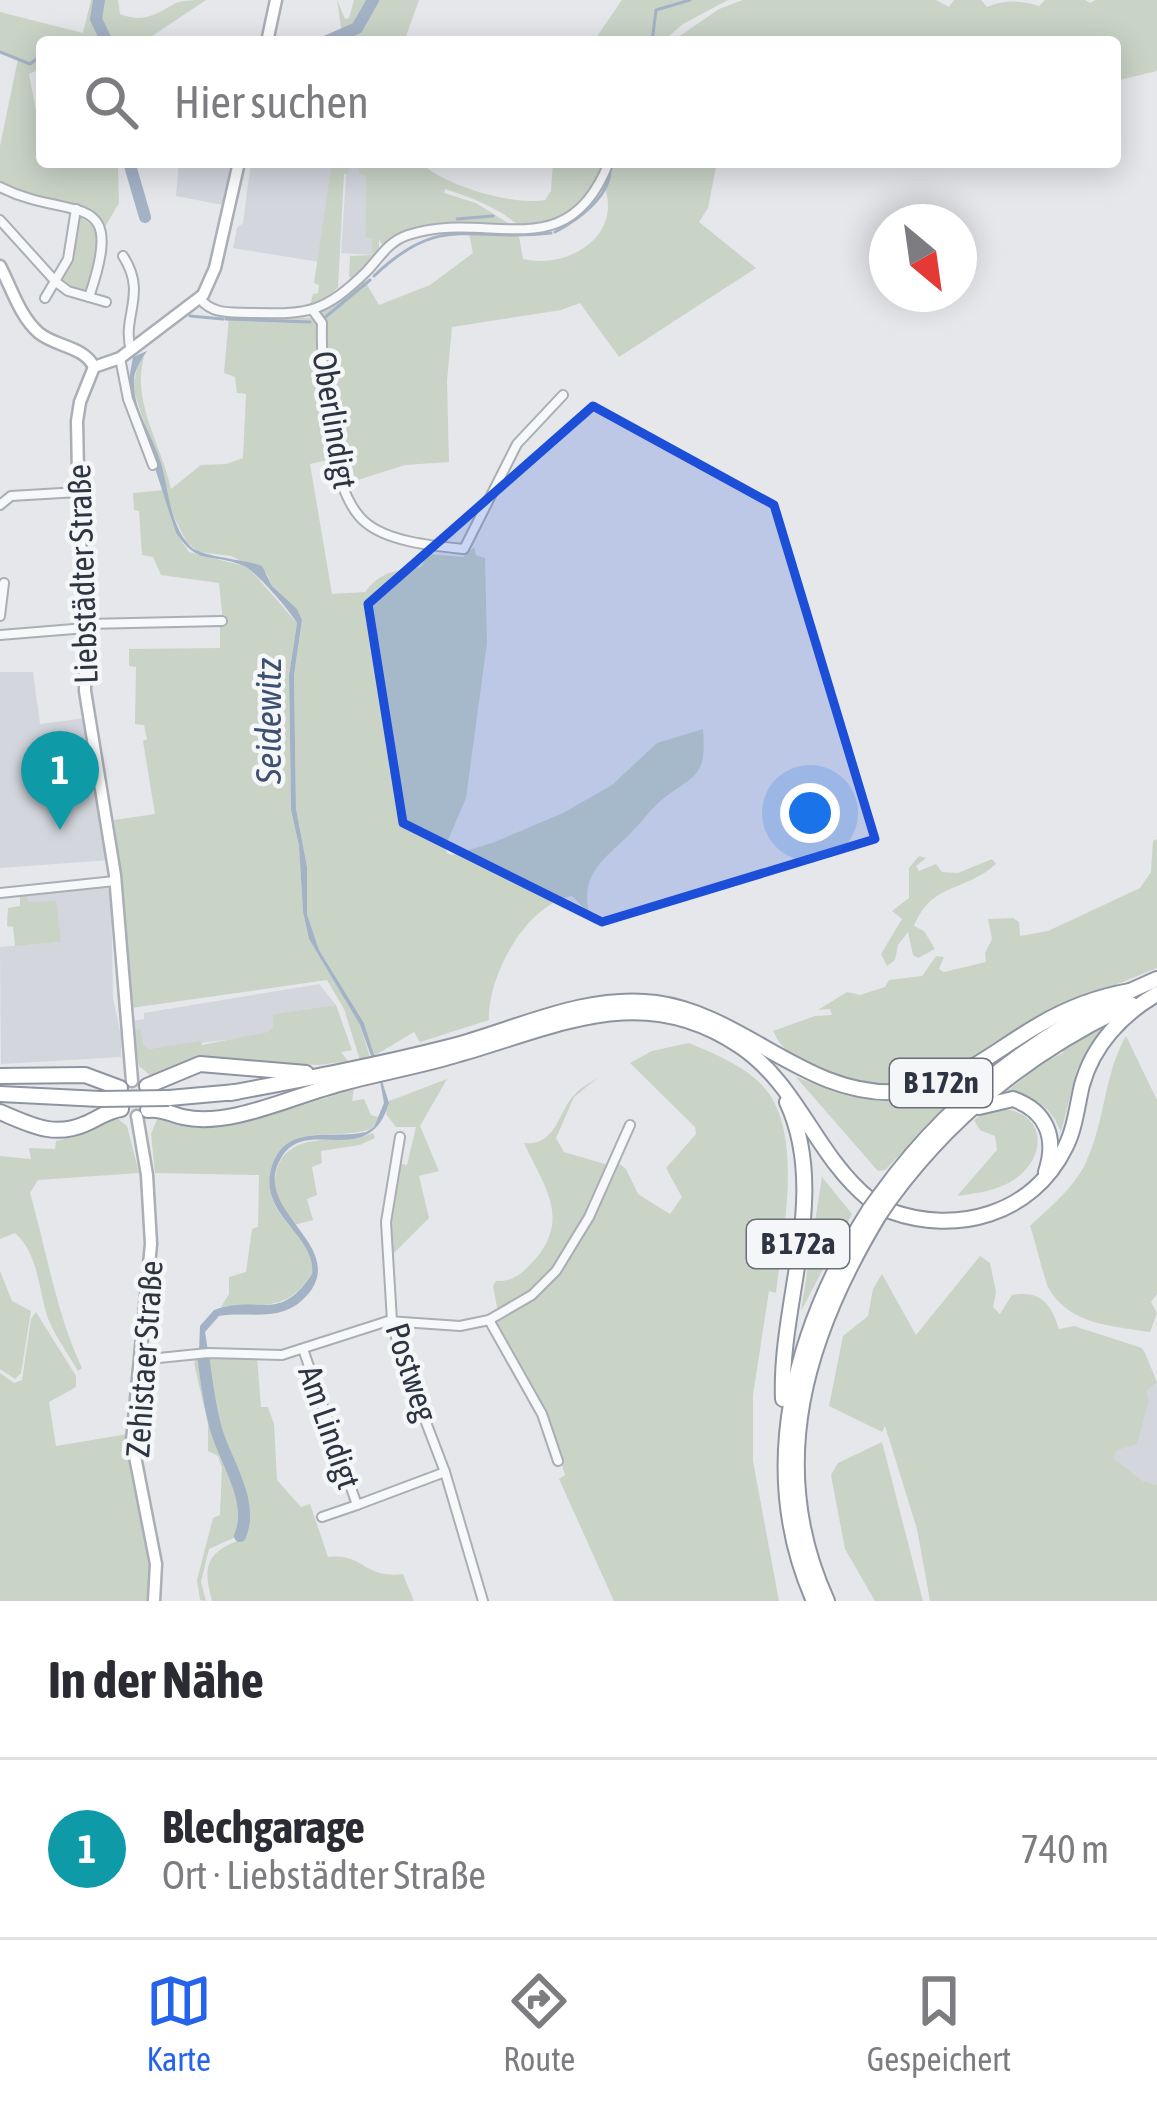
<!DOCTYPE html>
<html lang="de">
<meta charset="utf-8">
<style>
:root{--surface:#fff;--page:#f7f7f7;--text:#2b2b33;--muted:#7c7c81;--line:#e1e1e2;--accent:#2563eb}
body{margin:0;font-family:"Asap Condensed",sans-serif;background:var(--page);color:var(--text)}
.compass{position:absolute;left:869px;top:204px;width:108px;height:108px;border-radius:50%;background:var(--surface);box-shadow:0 6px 30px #0003;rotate:151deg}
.you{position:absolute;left:810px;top:813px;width:42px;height:42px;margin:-30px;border:9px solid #fff;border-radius:50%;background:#1a73e8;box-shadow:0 0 0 18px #1a73e833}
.badge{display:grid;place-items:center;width:78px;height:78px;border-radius:50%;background:var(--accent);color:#fff;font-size:39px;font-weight:700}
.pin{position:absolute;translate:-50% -99px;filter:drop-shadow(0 3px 6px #0008)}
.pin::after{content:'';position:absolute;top:63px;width:42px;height:36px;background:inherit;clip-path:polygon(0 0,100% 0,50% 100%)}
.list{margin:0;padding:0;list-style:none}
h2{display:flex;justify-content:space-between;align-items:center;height:156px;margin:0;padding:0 48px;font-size:51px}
h2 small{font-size:39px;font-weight:400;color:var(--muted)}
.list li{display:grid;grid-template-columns:78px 1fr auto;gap:36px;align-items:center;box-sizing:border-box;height:180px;padding:0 48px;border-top:3px solid var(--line)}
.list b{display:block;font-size:45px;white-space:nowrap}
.list p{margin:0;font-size:39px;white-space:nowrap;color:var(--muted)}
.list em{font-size:39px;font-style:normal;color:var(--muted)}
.icon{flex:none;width:66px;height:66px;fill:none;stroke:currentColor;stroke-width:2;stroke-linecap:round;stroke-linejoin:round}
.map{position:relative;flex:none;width:1157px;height:1601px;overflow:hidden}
.search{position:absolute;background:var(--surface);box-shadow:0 6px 30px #0003;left:36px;right:36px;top:36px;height:132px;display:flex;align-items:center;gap:30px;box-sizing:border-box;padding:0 42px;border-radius:12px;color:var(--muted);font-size:45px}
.sheet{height:336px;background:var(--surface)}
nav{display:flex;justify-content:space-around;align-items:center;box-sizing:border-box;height:168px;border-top:3px solid var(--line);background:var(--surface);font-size:33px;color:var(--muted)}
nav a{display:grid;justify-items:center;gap:6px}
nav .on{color:var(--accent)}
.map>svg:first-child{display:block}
.built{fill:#d3d6dd}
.green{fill:#c9d4c7}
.water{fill:#a4b2c6}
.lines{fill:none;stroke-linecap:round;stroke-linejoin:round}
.stream{stroke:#a4b2c6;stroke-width:3}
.river{stroke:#a4b2c6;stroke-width:12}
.street-casing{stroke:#aaaeb5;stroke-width:12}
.secondary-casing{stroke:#aaaeb5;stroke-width:15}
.highway-casing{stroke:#8e94a0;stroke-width:18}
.street{stroke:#f7f8fa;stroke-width:8}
.secondary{stroke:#fff;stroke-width:10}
.highway{stroke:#fff;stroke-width:14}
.highway-bridge-casing{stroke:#8e94a0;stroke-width:18;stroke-linecap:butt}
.highway-bridge{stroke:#fff;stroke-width:14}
.marked{fill:#1d4ed8;fill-opacity:0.2;stroke:#1d4ed8;stroke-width:9;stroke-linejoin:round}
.labels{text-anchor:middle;stroke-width:9;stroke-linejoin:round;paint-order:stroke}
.shield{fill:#f4f6f8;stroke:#696e79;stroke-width:3}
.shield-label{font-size:30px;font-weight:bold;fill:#2e3442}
.street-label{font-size:33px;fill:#2e3442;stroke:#f4f6f8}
.water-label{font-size:36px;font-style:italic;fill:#3d5071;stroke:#f4f6f8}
</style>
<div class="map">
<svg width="1157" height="1601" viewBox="0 0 1157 1601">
<rect width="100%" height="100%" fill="#e5e7eb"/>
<!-- built -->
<g class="built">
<path d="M179,162H231L223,205L176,196Z"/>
<path d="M251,162H332L319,262L233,248L237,228L243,223Z"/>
<path d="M347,162H359V173L366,174L365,236L372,239V255L341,253Z"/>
<path d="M0,672H33L40,724L86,718L110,860L0,868Z"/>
<path d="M98,885L111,890L113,998L121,1036V1057L1,1064L0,947L60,942L27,902V892Z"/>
<path d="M319,984L336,1005L273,1014V1027L269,1032L251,1037L149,1049L143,1046L141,1029L133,1030L132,1021L144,1019V1013Z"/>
<path d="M1157,1382V1485L1143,1481L1112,1458L1146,1392Z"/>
</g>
<!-- green -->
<g class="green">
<path d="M91,0H118L120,14C145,24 157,13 176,3C185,0 196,0 206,0L143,42H112L104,28L96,33L102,42H42V68L29,74L37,117L42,115V162H133L134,167L118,168L119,203L105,227C88,202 30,197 0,186V146L18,59L0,54V12L83,33Z"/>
<path d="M337,0L345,19L349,18L354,0H419L404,42L343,41Z"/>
<path d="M622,0H728L683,24L662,42H593Z"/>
<path d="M743,0H936L949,7L954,0H981L987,7C1004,0 1020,0 1039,6L1045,0H1085L1090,3L1095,0H1157V71L1115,81V42H671L719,9Z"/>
<path d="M332,162L349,164V173L344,174L338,287L323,303L310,305L313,294L318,293L319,285L314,283Z"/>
<path d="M359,162H420C442,185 513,206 545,200L551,191L553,162H607C594,190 560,238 522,226C513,223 507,215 498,211C481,201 463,195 445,189L444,193L476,203L511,225L427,228L384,248L379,239V252L352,278L349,277L350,256L372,255V239L365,237L366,175L359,174Z"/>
<path d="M611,162H717L708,208L699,222L756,268L619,357L580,303L561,310L452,327L447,381L449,462L405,465L342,485L321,311L363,278L379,305L430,285L473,253L469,234L440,235L439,230L550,231L519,236L523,259C566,269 619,239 606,191L603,189L578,217L555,229L578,212Z"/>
<path d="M76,214L97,228L100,240L88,291H76L58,282L74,246Z"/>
<path d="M229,317L318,318L333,459L310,464L332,594L365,592C381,571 397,570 421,567L428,554L463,557L474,547L476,555L485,558L487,643L466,798L445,847L447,853L452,855L492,843L563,813L612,785L657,743L703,729C707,778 695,774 664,798C651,808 642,822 631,833C605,859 580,872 589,913L572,896C526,904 487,977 489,1020L420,1042L414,1032L374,1056L364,1023L319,950L307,914V867L296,810L294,675L302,620L272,586L267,574L231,556L199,552L187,543L174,517L133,388L138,363L144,357C131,401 162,446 171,489L201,465L226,464L243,458L246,394L237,393L235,377L224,373Z"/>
<path d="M164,490L176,533L189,552L248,567L297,623L289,675L291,810L299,846L303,912L309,939L360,1025L370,1057L360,1060L344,1009L327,980L131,1008L114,820L155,814L143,741L147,739L144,725L135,724L136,667L129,666V649L220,648V623L223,622L219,583L161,575L153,557L142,555L139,511L134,510L133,493Z"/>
<path d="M1157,839V968L1064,1006L939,1078L912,1084L890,1083L889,1086C846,1081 793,1074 773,1031L815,1016L832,1015L830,1009L818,1010L847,992L860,995L885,987L889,980L922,976L936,956L944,957L939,969L944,972L986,962L985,953L992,939L988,919L1013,918L1019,922L1020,936L1048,931L1140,888L1151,872L1153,841Z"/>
<path d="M919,856L926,858L916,866L919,871L936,864L942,872L958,873L992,859L996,864C963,893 932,882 914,926L924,931L935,949L918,958L913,955L908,932L898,945L895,960L887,966L881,954L902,919L892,911L909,898V868Z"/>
<path d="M27,892L28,902L56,901L61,942L15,946L13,927L7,926L8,908L20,906V893Z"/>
<path d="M336,1005L352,1050L341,1052L348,1061L319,1065L211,1060L157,1081L139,1066L133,1030L141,1029L143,1045L149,1049L201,1041L202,1045L268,1032L273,1027V1014Z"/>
<path d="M1109,1024L1077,1069L1061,1132C1049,1103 1033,1096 1003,1094L1043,1063L1063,1053L1062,1050Z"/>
<path d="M1126,1036L1157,1100V1294L1151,1302L1157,1313L1150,1332C1113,1326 1070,1325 1049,1289C1045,1283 1035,1239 1030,1226C1050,1207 1075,1187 1086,1162C1105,1122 1104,1074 1126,1036Z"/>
<path d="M689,1043C713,1053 744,1066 762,1085C806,1132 782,1235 776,1293L769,1291L753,1395V1461L779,1601H614L559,1479L565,1475L553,1437L493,1322L557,1272L616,1161L626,1169L638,1194L670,1214L682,1197L666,1168L696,1134L695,1127L630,1063L652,1051Z"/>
<path d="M979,1074L885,1170L878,1171L796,1077L844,1095L888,1099L889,1102L945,1090Z"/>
<path d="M599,1077L574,1097L556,1138L564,1152L605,1164L606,1176L567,1252L532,1294L498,1312L493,1286L496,1281C510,1282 519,1276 529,1266C573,1221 546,1190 524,1143C555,1146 557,1116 573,1096C580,1088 590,1083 599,1077Z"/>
<path d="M447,1079L420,1126L439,1171L419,1176L429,1218L391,1256L389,1229L396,1163L407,1165L416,1127H396L386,1114L389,1101Z"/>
<path d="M354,1089L352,1101L364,1099L371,1115L378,1117L374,1127C347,1142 294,1123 278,1155C247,1219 318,1228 312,1274C285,1314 264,1302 221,1307L229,1294V1277L246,1272L252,1229L258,1227L259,1175L155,1173L151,1134L158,1117C224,1135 291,1108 354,1089Z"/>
<path d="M1003,1109C1047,1113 1047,1157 1015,1179C998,1191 977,1193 957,1196L997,1150L995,1136L980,1130L974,1120L986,1111Z"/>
<path d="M113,1115L127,1126L139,1173L38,1180L30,1193C47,1252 56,1313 82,1368L78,1371C69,1355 57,1339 49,1321C38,1292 40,1255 15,1233L0,1239V1156L31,1159L29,1148L55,1149L56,1141L78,1136Z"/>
<path d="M373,1133L375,1138L360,1145L321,1151L322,1163L312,1167L317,1195L307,1199L313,1220L294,1225C283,1210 271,1192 276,1173C287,1127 340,1146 373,1133Z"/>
<path d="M822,1177L852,1214L801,1311Z"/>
<path d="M980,1256L990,1263L996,1292L993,1307L1000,1314L1012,1295C1040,1290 1051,1303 1059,1329L1074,1326L1142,1348L1145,1353L1157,1382L1146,1392L1149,1401L1137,1444L1117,1450L1113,1458L1143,1481L1157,1485V1601H930L917,1529L885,1426L882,1432L829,1406L843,1336L868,1316L873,1289L882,1274L916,1335Z"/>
<path d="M0,1271L12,1301L31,1311L21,1373L15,1379L0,1369Z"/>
<path d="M36,1312L76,1376V1387L49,1402L56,1446L128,1434L153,1575L151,1601H0V1373L14,1383L22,1380L31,1319Z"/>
<path d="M197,1356C204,1370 204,1392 208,1410C216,1444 253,1503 238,1536L209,1549L201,1582L206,1601L200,1600L197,1580L213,1518L220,1515L222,1468L218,1456L208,1451V1424L194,1363Z"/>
<path d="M203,1356L257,1357L261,1407H268L274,1424L277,1480L301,1507L310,1504L328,1557C365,1553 362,1579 403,1574L414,1601H212C202,1565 207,1552 242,1539C247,1498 228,1468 216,1430C209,1407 206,1381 203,1356Z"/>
<path d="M882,1442L923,1601H875L845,1549L831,1475L838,1463Z"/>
</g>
<!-- water -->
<path class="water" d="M147,351C140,362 133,371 134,385C134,409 151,434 159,457C169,485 168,523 190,546C200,557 244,559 262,566L272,586L297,609L302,620L294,675L296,809L307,867V914L319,950L364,1023L389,1103C369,1170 309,1117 283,1155C247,1208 342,1241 312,1289C305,1299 296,1307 284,1311C263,1318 240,1312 219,1316L205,1332L208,1351H199L200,1326L214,1310C261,1294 279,1324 312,1274C317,1233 254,1215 273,1163C278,1150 286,1142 299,1138C320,1132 344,1137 366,1132L374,1127L384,1103L380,1081L360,1025L309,939L303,912L299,846L291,810L289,675L297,623C291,612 255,570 244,566C212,552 199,567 176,533L128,385L133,357Z"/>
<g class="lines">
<!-- stream -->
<g class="stream">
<path d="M62,42H80"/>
<path d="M652,42L656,10L690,0"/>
<path d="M0,52L30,64L42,55"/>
<path d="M457,219L493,216"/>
<path d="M555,232C578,220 608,198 610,172"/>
<path d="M374,276C442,211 470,243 551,233"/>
<path d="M190,316L223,319"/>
<path d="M226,319L310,322"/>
<path d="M323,319L370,280"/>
</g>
<!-- river -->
<g class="river">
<path d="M99,0L96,19L107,42"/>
<path d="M325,42L357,28L373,0"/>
<path d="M129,162L145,217"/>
<path d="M203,1354C206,1379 209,1404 216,1429C225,1461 255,1502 240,1536"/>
</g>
<defs>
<g id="street">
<path d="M0,187C71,223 128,184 89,297"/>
<path d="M0,220L56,282L68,291L106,302"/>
<path d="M123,256C148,294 121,317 131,350"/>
<path d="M45,298L68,259L76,209"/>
<path d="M200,299C214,315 230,312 251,313C309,314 323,314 367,271C380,257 389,241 408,235C488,208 567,271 609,162"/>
<path d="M314,312L322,323C321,372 327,490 365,522C388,542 434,546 464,549L517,444L563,395"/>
<path d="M120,358L128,399L153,465"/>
<path d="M0,505L11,496L78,492"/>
<path d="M0,616L4,583"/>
<path d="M86,624L222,621"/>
<path d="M0,635L86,628"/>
<path d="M0,893L115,881"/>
<path d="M400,1137L386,1222L392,1321L401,1357L445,1472L483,1601"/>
<path d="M489,1320L542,1414L558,1461"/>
<path d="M303,1349L357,1505L445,1472"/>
<path d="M139,1360L208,1353L282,1355L388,1321L460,1326L489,1320L532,1295L556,1271L589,1217L630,1125"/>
<path d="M322,1517L357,1505"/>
</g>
<g id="secondary">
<path d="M267,42L276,0"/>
<path d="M0,266C11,287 20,317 39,333C56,347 84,346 94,367"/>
<path d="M94,367L80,402L77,421L79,525L86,628L85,691L115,875L132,1081"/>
<path d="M94,367L120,358L203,295L215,268L239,162"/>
<path d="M137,1116L147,1175L151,1244L132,1441L156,1564L154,1601"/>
</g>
<g id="highway">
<path d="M0,1076L85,1075L120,1088"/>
<path d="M147,1086L200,1064L306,1073"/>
<path d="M230,1093C305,1079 379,1065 453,1046C520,1028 585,994 656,1003C745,1015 806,1098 900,1092C955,1088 992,1052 1037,1026C1067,1008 1096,997 1130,991"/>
<path d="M0,1094L100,1099"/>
<path d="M169,1098L236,1092"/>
<path d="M979,1107L1013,1099C1047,1111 1057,1138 1046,1172"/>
<path d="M148,1110C161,1108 170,1114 183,1117C200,1121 220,1119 238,1115C274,1107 308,1092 343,1083C382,1072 421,1066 459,1054C558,1026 643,980 740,1046C798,1085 816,1156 869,1199"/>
<path d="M0,1112C29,1124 53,1138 85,1124C98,1119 106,1111 121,1109"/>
<path d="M881,1194C952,1095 1045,1027 1157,979"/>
<path d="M890,1199C953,1113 1034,1049 1131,1004"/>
<path d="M890,1211C956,1235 1032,1215 1065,1148C1075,1129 1077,1106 1082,1085C1093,1045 1122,1014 1157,994"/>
<path d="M783,1399C779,1302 830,1195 787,1102"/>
<path d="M814,1601C755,1468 795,1327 870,1209"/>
<path d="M827,1601C765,1465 806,1336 879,1215"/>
</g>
</defs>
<!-- street casing -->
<use href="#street" class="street-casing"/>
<!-- secondary casing -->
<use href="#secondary" class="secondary-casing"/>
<!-- highway casing -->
<use href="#highway" class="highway-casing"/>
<!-- street -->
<use href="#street" class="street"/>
<!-- secondary -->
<use href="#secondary" class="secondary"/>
<!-- highway -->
<use href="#highway" class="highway"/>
<defs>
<g id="highway-bridge">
<path d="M100,1099L169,1098"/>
<path d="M870,1209L881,1194"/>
<path d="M879,1215L890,1199"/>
</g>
</defs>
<!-- highway-bridge casing -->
<use href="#highway-bridge" class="highway-bridge-casing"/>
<!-- highway-bridge -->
<use href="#highway-bridge" class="highway-bridge"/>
</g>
<!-- marked area -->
<path class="marked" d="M593,406L774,505L875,839L602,922L403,823L368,604Z"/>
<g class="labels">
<!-- shield labels -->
<g class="shield">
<rect x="890" y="1059" width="102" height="48" rx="9"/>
<rect x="747" y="1220" width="102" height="48" rx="9"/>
</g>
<g class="shield-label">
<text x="941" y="1093">B 172n</text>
<text x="798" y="1254">B 172a</text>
</g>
<!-- street labels -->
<g class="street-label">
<text transform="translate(335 420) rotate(81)" y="12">Oberlindigt</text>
<text transform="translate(82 574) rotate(-92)" y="12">Liebstädter Straße</text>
<text transform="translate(144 1359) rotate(-86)" y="12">Zehistaer Straße</text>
<text transform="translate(412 1372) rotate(72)" y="12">Postweg</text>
<text transform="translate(330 1427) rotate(71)" y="12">Am Lindigt</text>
</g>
<!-- water labels -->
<g class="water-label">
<text transform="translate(268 721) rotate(-90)" y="13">Seidewitz</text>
</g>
</g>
</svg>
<svg class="compass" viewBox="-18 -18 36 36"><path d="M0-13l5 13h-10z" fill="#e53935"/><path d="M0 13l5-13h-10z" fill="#7c7c81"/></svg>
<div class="you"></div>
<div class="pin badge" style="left:60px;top:830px;background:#0f9aa8">1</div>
<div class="search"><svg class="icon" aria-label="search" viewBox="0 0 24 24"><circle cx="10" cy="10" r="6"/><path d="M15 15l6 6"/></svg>Hier suchen</div>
</div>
<section class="sheet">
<h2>In der Nähe<small></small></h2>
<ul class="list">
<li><span class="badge" style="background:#0f9aa8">1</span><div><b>Blechgarage</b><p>Ort · Liebstädter Straße</p></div><em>740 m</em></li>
</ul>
</section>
<nav>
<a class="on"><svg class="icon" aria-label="map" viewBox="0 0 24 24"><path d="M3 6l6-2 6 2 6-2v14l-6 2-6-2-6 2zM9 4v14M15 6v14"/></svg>Karte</a>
<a><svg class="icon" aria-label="directions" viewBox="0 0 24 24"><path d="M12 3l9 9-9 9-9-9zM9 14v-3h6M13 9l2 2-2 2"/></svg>Route</a>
<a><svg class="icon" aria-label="saved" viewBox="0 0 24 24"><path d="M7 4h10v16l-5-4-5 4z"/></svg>Gespeichert</a>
</nav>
